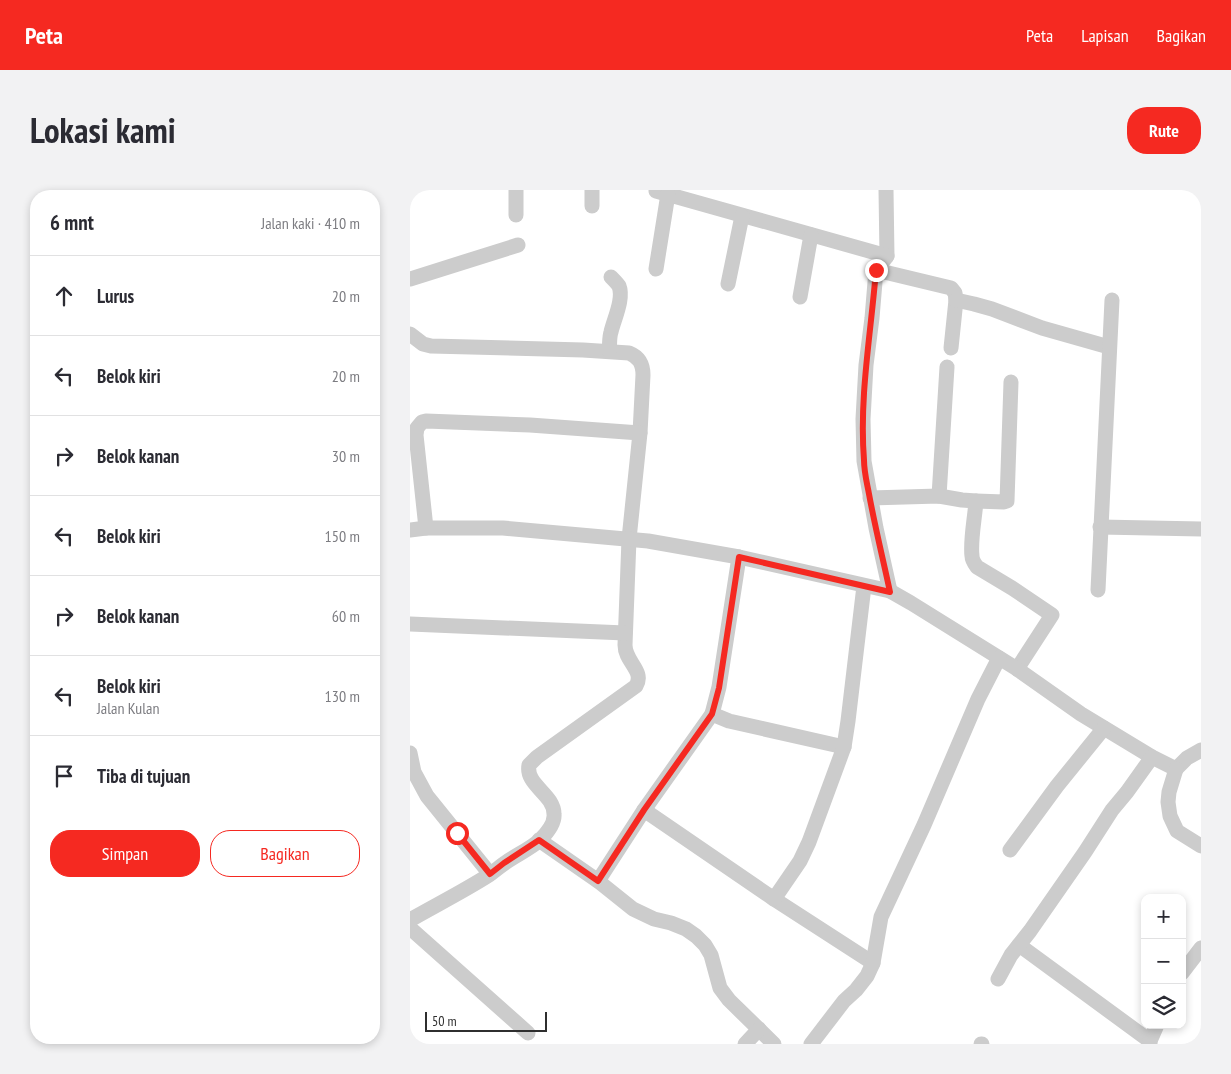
<!DOCTYPE html>
<html lang="id">
<meta charset="utf-8">
<style>
:root{--surface:#fff;--page:#f2f2f3;--text:#2b2b33;--muted:#7c7c81;--line:#e1e1e2;--accent:#f52921}
body{margin:0;font-family:"PT Sans Narrow",sans-serif;background:var(--page);color:var(--text)}
.controls{position:absolute;right:15px;bottom:15px;display:grid;overflow:hidden;border-radius:10px;box-shadow:0 2px 8px #0003}
.controls button{width:45px;height:45px;display:grid;place-items:center;padding:0;border:0;border-bottom:1px solid var(--line);background:var(--surface);color:var(--text);font:25px sans-serif}
.scale{position:absolute;left:15px;bottom:12px;width:122px;box-sizing:border-box;padding-left:5px;border:2px solid #2f2f2f;border-top:0;font-size:14px;line-height:18px;white-space:nowrap;color:#2f2f2f;-webkit-text-stroke:4px #fff;paint-order:stroke}
.stop{position:absolute;width:15px;height:15px;margin:-11px;border:4px solid #f52921;border-radius:50%;background:#fff}
.stop.end{background:#f52921;border-color:#fff;box-shadow:0 1px 5px #0008}
.list{margin:0;padding:0;list-style:none}
h2{display:flex;justify-content:space-between;align-items:center;height:65px;margin:0;padding:0 20px;font-size:21px}
h2 small{font-size:16px;font-weight:400;color:var(--muted)}
.list li{display:grid;grid-template-columns:32px 1fr auto;gap:15px;align-items:center;box-sizing:border-box;height:80px;padding:0 20px;border-top:1px solid var(--line)}
.list b{display:block;font-size:19px;white-space:nowrap}
.list p{margin:0;font-size:16px;white-space:nowrap;color:var(--muted)}
.list em{font-size:16px;font-style:normal;color:var(--muted)}
.actions{display:flex;gap:10px;padding:15px 20px}
.actions a{flex:1;padding:11px 0;border:1px solid var(--accent);border-radius:20px;text-align:center;font-size:18px;color:var(--accent)}
.actions .main{background:var(--accent);color:#fff}
.icon{flex:none;width:28px;height:28px;fill:none;stroke:currentColor;stroke-width:2;stroke-linecap:round;stroke-linejoin:round}
.map{position:relative;flex:none;width:791px;height:854px;overflow:hidden;border-radius:20px}
header{display:flex;align-items:center;gap:30px;box-sizing:border-box;height:70px;padding:0 25px;background:var(--accent);color:#fff}
header strong{font-size:24px}
nav{display:flex;gap:28px;margin-inline-start:auto;font-size:18px}
.intro{display:flex;align-items:center;justify-content:space-between;box-sizing:border-box;height:120px;padding:0 30px}
h1{margin:0;font-size:35px}
.button{padding:12px 22px;border-radius:20px;background:var(--accent);color:#fff;font-size:18px;font-weight:700}
main{display:flex;gap:30px;padding:0 30px}
aside{flex:1;background:var(--surface);border-radius:20px;box-shadow:0 2px 8px #0003}
.map>svg:first-child{display:block}
.lines{fill:none;stroke-linecap:round;stroke-linejoin:round}
.street{stroke:#ccc;stroke-width:15}
.route{stroke:#f52921;stroke-width:6}
</style>
<header>
<strong>Peta</strong>
<nav><a>Peta</a><a>Lapisan</a><a>Bagikan</a></nav>
</header>
<div class="intro"><h1>Lokasi kami</h1><a class="button">Rute</a></div>
<main>
<aside>
<h2>6 mnt<small>Jalan kaki · 410 m</small></h2>
<ul class="list">
<li><svg class="icon" aria-label="ahead" viewBox="0 0 24 24"><path d="M12 20V5M6 11l6-6 6 6"/></svg><div><b>Lurus</b></div><em>20 m</em></li>
<li><svg class="icon" aria-label="left" viewBox="0 0 24 24"><path d="M17 20v-9H6M10 6l-5 5 5 5"/></svg><div><b>Belok kiri</b></div><em>20 m</em></li>
<li><svg class="icon" aria-label="right" viewBox="0 0 24 24"><path d="M7 20v-9h11M14 6l5 5-5 5"/></svg><div><b>Belok kanan</b></div><em>30 m</em></li>
<li><svg class="icon" aria-label="left" viewBox="0 0 24 24"><path d="M17 20v-9H6M10 6l-5 5 5 5"/></svg><div><b>Belok kiri</b></div><em>150 m</em></li>
<li><svg class="icon" aria-label="right" viewBox="0 0 24 24"><path d="M7 20v-9h11M14 6l5 5-5 5"/></svg><div><b>Belok kanan</b></div><em>60 m</em></li>
<li><svg class="icon" aria-label="left" viewBox="0 0 24 24"><path d="M17 20v-9H6M10 6l-5 5 5 5"/></svg><div><b>Belok kiri</b><p>Jalan Kulan</p></div><em>130 m</em></li>
<li><svg class="icon" aria-label="arrive" viewBox="0 0 24 24"><path d="M6 21V4h12l-3 4 3 4H6"/></svg><div><b>Tiba di tujuan</b></div></li>
</ul>
<div class="actions"><a class="main">Simpan</a><a>Bagikan</a></div>
</aside>
<div class="map">
<svg width="791" height="854" viewBox="0 0 791 854">
<rect width="100%" height="100%" fill="#fff"/>
<g class="lines">
<!-- street -->
<g class="street">
<path d="M106,0V25"/>
<path d="M182,0V16"/>
<path d="M476,0L477,66L466,80L462,128L456,175L453,229L454,271L466,338L480,401"/>
<path d="M246,1L477,66"/>
<path d="M246,79L258,4"/>
<path d="M466,80L541,98L545,103L546,110L541,158"/>
<path d="M0,89L108,55"/>
<path d="M318,94L332,26"/>
<path d="M390,107L401,45"/>
<path d="M546,110L564,114L582,119L632,138L699,157"/>
<path d="M0,144L13,154L21,156L173,160L219,163C229,167 233,174 233,185L230,243L219,349L215,455C215,472 235,481 226,496L127,567L119,575C115,595 144,604 144,624C145,633 136,644 130,650C120,659 106,665 95,673C89,677 85,681 79,685C54,701 26,715 0,730"/>
<path d="M199,161C200,155 199,148 201,142C204,129 214,109 209,96C207,93 204,90 201,87"/>
<path d="M529,306L537,177"/>
<path d="M460,308L529,306L552,310L566,311C565,327 560,351 562,366C562,370 564,373 567,377L602,398L642,425L607,479"/>
<path d="M566,311L594,312L597,311L601,192"/>
<path d="M690,337L791,339"/>
<path d="M16,338L6,245L7,238L12,232L16,231L120,235L230,243"/>
<path d="M0,340L16,338H93L238,351L329,367L480,401L501,413L607,479L671,524L742,567L766,579L777,568L791,560"/>
<path d="M329,367L309,497L302,524L319,531L434,557"/>
<path d="M688,400L702,110"/>
<path d="M0,434L215,443"/>
<path d="M0,563L4,582L17,606L80,684"/>
<path d="M766,579L759,602L758,612L760,626L767,641L791,656"/>
<path d="M234,620L364,709L463,773"/>
<path d="M129,650L188,691L223,719L244,729L261,733L276,739L286,746L295,755L301,765L310,798L319,810L364,854"/>
<path d="M600,660L647,596L694,538"/>
<path d="M188,691L234,620L302,524"/>
<path d="M364,709L390,671L399,652L434,557L438,531L454,396"/>
<path d="M0,738L118,843"/>
<path d="M609,755L740,851"/>
<path d="M772,783L791,758"/>
<path d="M588,789L601,765L620,741L675,662L702,620L717,602L742,567"/>
<path d="M335,854L349,839"/>
<path d="M401,854L434,811L446,800L457,786L463,773L471,727L514,635L568,509L589,468"/>
<path d="M571,854H572"/>
<path d="M740,854V851L747,835"/>
</g>
</g>
<g class="lines">
<!-- route -->
<path class="route" d="M47,643L80,684L94,673L129,650L188,691L234,620L302,524L309,498L329,367L480,402C473,369 465,337 459,304C457,293 454,282 454,270C449,207 461,143 466,80"/>
</g>
</svg>
<div class="controls">
<button>+</button>
<button>−</button>
<button><svg class="icon" aria-label="layers" viewBox="0 0 24 24"><path d="M12 4l9 5-9 5-9-5zM3 14l9 5 9-5"/></svg></button>
</div>
<div class="scale">50 m</div>
<div class="stop" style="left:47px;top:643px"></div>
<div class="stop end" style="left:466px;top:80px"></div>
</div>
</main>
